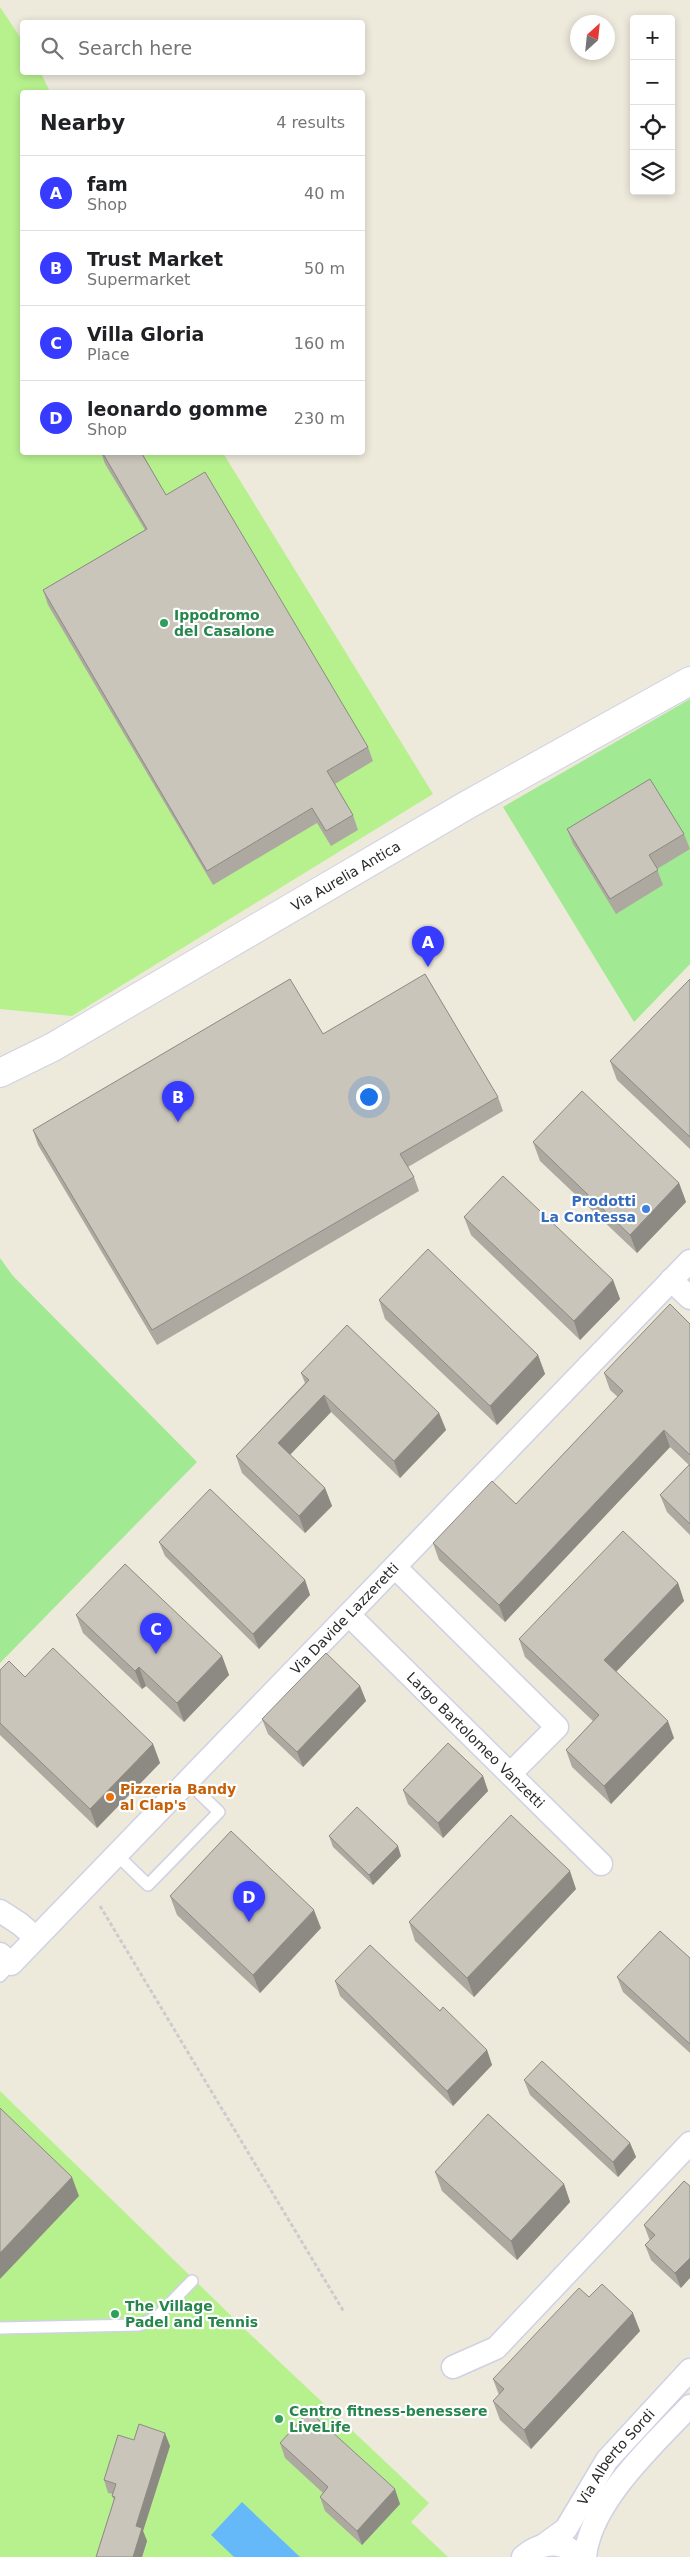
<!DOCTYPE html>
<meta charset="utf-8">
<style>
:root{--surface:#fff;--page:#f2f2f2;--text:#202124;--muted:#757577;--line:#e0e0e0;--accent:#363bff}
body{margin:0;font-family:"DejaVu Sans",sans-serif;background:var(--page);color:var(--text)}
.controls{position:absolute;right:15px;top:15px;display:grid;overflow:hidden;border-radius:5px;box-shadow:0 2px 8px #0003}
.controls button{width:45px;height:45px;display:grid;place-items:center;padding:0;border:0;border-bottom:1px solid var(--line);background:var(--surface);color:var(--text);font:25px sans-serif}
.compass{position:absolute;left:570px;top:15px;width:45px;height:45px;border-radius:50%;background:var(--surface);box-shadow:0 2px 8px #0003;rotate:27deg}
.you{position:absolute;left:368px;top:1096px;width:18px;height:18px;margin:-12px;border:4px solid #fff;border-radius:50%;background:#1a73e8;box-shadow:0 0 0 8px #1a73e833}
.badge{display:grid;place-items:center;width:32px;height:32px;border-radius:50%;background:var(--accent);color:#fff;font-size:16px;font-weight:700}
.pin{position:absolute;translate:-50% -41px;filter:drop-shadow(0 1px 2px #0008)}
.pin::after{content:'';position:absolute;top:26px;width:18px;height:15px;background:inherit;clip-path:polygon(0 0,100% 0,50% 100%)}
.list{margin:0;padding:0;list-style:none}
h2{display:flex;justify-content:space-between;align-items:center;height:65px;margin:0;padding:0 20px;font-size:21px}
h2 small{font-size:16px;font-weight:400;color:var(--muted)}
.list li{display:grid;grid-template-columns:32px 1fr auto;gap:15px;align-items:center;box-sizing:border-box;height:75px;padding:0 20px;border-top:1px solid var(--line)}
.list b{display:block;font-size:19px;white-space:nowrap}
.list p{margin:0;font-size:16px;white-space:nowrap;color:var(--muted)}
.list em{font-size:16px;font-style:normal;color:var(--muted)}
.icon{flex:none;width:28px;height:28px;fill:none;stroke:currentColor;stroke-width:2;stroke-linecap:round;stroke-linejoin:round}
.map{position:relative;flex:none;width:690px;height:2557px;overflow:hidden}
.search{position:absolute;background:var(--surface);box-shadow:0 2px 8px #0003;left:20px;top:20px;width:345px;height:55px;display:flex;align-items:center;gap:12px;box-sizing:border-box;padding:0 18px;border-radius:5px;color:var(--muted);font-size:19px}
.panel{position:absolute;background:var(--surface);box-shadow:0 2px 8px #0003;left:20px;top:90px;width:345px;height:365px;border-radius:5px}
.map>svg:first-child{display:block}
.green{fill:#a2e993}
.pitch{fill:#b7f18e}
.water{fill:#65b9f8}
.lines{fill:none;stroke-linecap:round;stroke-linejoin:round}
.lane-casing{stroke:#d0d1e4;stroke-width:14}
.street-casing{stroke:#d0d1e4;stroke-width:25}
.secondary-casing{stroke:#d0d1e4;stroke-width:30}
.path{stroke:#ccc;stroke-width:3;stroke-dasharray:4 2.5;stroke-linecap:butt}
.lane{stroke:#fff;stroke-width:11}
.street{stroke:#fff;stroke-width:22}
.secondary{stroke:#fff;stroke-width:28}
.wall{fill:#ada9a1}
.shaded-wall{fill:#8d8a83}
.building{fill:#c9c5bb;stroke:#8d8a83}
.leisure-dot{fill:#2e9e5b;stroke:#fff;stroke-width:2}
.shop-dot{fill:#3f7fe0;stroke:#fff;stroke-width:2}
.food-dot{fill:#e8710a;stroke:#fff;stroke-width:2}
.labels{text-anchor:middle;stroke-width:4.5;stroke-linejoin:round;paint-order:stroke}
.leisure-label{font-size:14px;font-weight:bold;fill:#27864d;stroke:#fff;text-anchor:start}
.street-label{font-size:14px;fill:#2a2a2a;stroke:#fff}
.shop-label{font-size:14px;font-weight:bold;fill:#366cbe;stroke:#fff;text-anchor:end}
.food-label{font-size:14px;font-weight:bold;fill:#c56008;stroke:#fff;text-anchor:start}
</style>
<div class="map">
<svg width="690" height="2557" viewBox="0 0 690 2557">
<rect width="100%" height="100%" fill="#ede9db"/>
<!-- green -->
<g class="green">
<path d="M690,699V964L634,1022L503,807Z"/>
<path d="M0,1258L13,1276L197,1462L0,1663Z"/>
</g>
<!-- pitch -->
<g class="pitch">
<path d="M0,7L22,40V72L41,73L50,92H22V452L223,453L433,794L72,1016L0,1009Z"/>
<path d="M0,2091L250,2334L429,2503L411,2522L448,2557H0Z"/>
</g>
<!-- water -->
<path class="water" d="M242,2502L300,2557H234L211,2535Z"/>
<g class="lines">
<defs>
<g id="lane">
<path d="M117,1855L148,1885L219,1812L188,1782"/>
<path d="M0,1976L11,1964"/>
<path d="M0,2328L139,2325L156,2318L192,2281"/>
</g>
<g id="street">
<path d="M671,1280L690,1298"/>
<path d="M395,1567L557,1727L510,1774"/>
<path id="s1" d="M349,1615L601,1864"/>
<path d="M0,1911L20,1924L35,1937"/>
<path id="s2" d="M0,1954L11,1964L690,1261"/>
<path d="M453,2367L496,2348L690,2143"/>
<path id="s3" d="M544,2545L566,2529L607,2460L690,2370"/>
<path d="M523,2557C540,2542 563,2539 579,2557"/>
<path d="M585,2557C590,2502 654,2444 690,2406"/>
</g>
<g id="secondary">
<path id="s4" d="M0,1073L53,1047L467,805L690,681"/>
</g>
</defs>
<!-- lane casing -->
<use href="#lane" class="lane-casing"/>
<!-- street casing -->
<use href="#street" class="street-casing"/>
<!-- secondary casing -->
<use href="#secondary" class="secondary-casing"/>
<!-- path -->
<path class="path" d="M100,1906L344,2312"/>
<!-- lane -->
<use href="#lane" class="lane"/>
<!-- street -->
<use href="#street" class="street"/>
<!-- secondary -->
<use href="#secondary" class="secondary"/>
</g>
<!-- wall -->
<g class="wall">
<path d="M101,452H141L166,495L368,747L373,761L335,784L353,815L358,830L331,846L317,823L213,885L48,605L43,590L145,530L105,464Z"/>
<path d="M567,829L684,834L690,849L657,869L663,885L616,914L573,844Z"/>
<path d="M690,979V1149L617,1080L610,1061Z"/>
<path d="M498,1097L503,1111L408,1167L414,1177L419,1191L157,1345L38,1145L33,1130Z"/>
<path d="M533,1142L679,1183L686,1202L637,1253L540,1161Z"/>
<path d="M464,1217L613,1280L620,1299L580,1340L471,1235Z"/>
<path d="M379,1300L538,1355L545,1374L497,1425L385,1319Z"/>
<path d="M690,1324V1535L667,1512L660,1495L689,1465L670,1447L505,1622L439,1560L433,1543L516,1504L618,1397L610,1390L604,1373Z"/>
<path d="M301,1373L439,1413L446,1430L400,1478L331,1412L290,1455L325,1488L332,1506L305,1533L242,1473L236,1456L305,1383Z"/>
<path d="M159,1542L305,1580L310,1595L259,1649L165,1556Z"/>
<path d="M678,1583L684,1601L616,1672L674,1738L611,1804L572,1767L566,1750L593,1721L525,1657L519,1639Z"/>
<path d="M76,1615L222,1656L229,1675L184,1722L146,1686L142,1689L83,1633Z"/>
<path d="M0,1670L25,1677L153,1744L160,1763L97,1828L0,1735Z"/>
<path d="M360,1686L366,1701L303,1767L268,1734L262,1719Z"/>
<path d="M483,1776L488,1791L443,1838L408,1804L403,1790Z"/>
<path d="M329,1836L401,1856L373,1885L333,1847Z"/>
<path d="M576,1889L474,1997L415,1941L409,1922Z"/>
<path d="M170,1896L321,1928L260,1993L177,1915Z"/>
<path d="M690,1958V2053L623,1992L617,1977Z"/>
<path d="M335,1981L440,2011L487,2050L492,2065L453,2106L340,1996Z"/>
<path d="M524,2080L630,2143L636,2157L618,2177L530,2095Z"/>
<path d="M435,2172L564,2184L570,2202L517,2260L442,2191Z"/>
<path d="M684,2181L681,2288L651,2260L645,2245L650,2241L644,2225Z"/>
<path d="M589,2297L640,2331L531,2449L500,2420L493,2401L499,2395L493,2379Z"/>
<path d="M134,2440L170,2446L143,2531L147,2541L142,2557H96L114,2500L112,2496L113,2494L108,2493L104,2480Z"/>
<path d="M280,2443L400,2504L362,2545L325,2511L320,2497L323,2493L285,2458Z"/>
</g>
<!-- shaded-wall -->
<g class="shaded-wall">
<path d="M679,1183L686,1202L637,1253L630,1235Z"/>
<path d="M613,1280L620,1299L580,1340L574,1321Z"/>
<path d="M538,1355L545,1374L497,1425L490,1406Z"/>
<path d="M324,1395L331,1412L284,1461L278,1443Z"/>
<path d="M439,1413L446,1430L400,1478L394,1461Z"/>
<path d="M664,1430L670,1447L505,1622L499,1605Z"/>
<path d="M325,1488L332,1506L305,1533L299,1516Z"/>
<path d="M305,1580L310,1595L259,1649L253,1634Z"/>
<path d="M678,1583L684,1601L610,1678L604,1660Z"/>
<path d="M222,1656L229,1675L184,1722L177,1703Z"/>
<path d="M139,1667L146,1686L142,1689L135,1671Z"/>
<path d="M360,1686L366,1701L303,1767L297,1752Z"/>
<path d="M668,1721L674,1738L611,1804L604,1786Z"/>
<path d="M153,1744L160,1763L97,1828L90,1809Z"/>
<path d="M483,1776L488,1791L443,1838L438,1823Z"/>
<path d="M398,1846L401,1856L373,1885L369,1875Z"/>
<path d="M570,1871L576,1889L474,1997L467,1978Z"/>
<path d="M314,1910L321,1928L260,1993L253,1975Z"/>
<path d="M487,2050L492,2065L453,2106L447,2091Z"/>
<path d="M630,2143L636,2157L618,2177L613,2162Z"/>
<path d="M72,2177L79,2196L0,2279V2253Z"/>
<path d="M564,2184L570,2202L517,2260L511,2241Z"/>
<path d="M690,2258V2278L681,2288L675,2273Z"/>
<path d="M633,2313L640,2331L531,2449L524,2430Z"/>
<path d="M165,2433L170,2446L143,2531L147,2541L142,2557H133L136,2526Z"/>
<path d="M395,2489L400,2504L362,2545L357,2531Z"/>
</g>
<!-- building -->
<g class="building">
<path d="M102,452H141L166,495L205,472L368,747L327,771L353,815L326,831L312,808L207,871L43,590L147,529Z"/>
<path d="M650,779L684,834L649,855L658,870L610,899L567,829Z"/>
<path d="M425,974L498,1097L400,1154L414,1177L152,1330L33,1130L290,979L323,1034Z"/>
<path d="M690,979V1137L610,1061Z"/>
<path d="M582,1091L679,1183L630,1235L533,1142Z"/>
<path d="M503,1176L613,1280L574,1321L464,1217Z"/>
<path d="M428,1249L538,1355L490,1406L379,1300Z"/>
<path d="M670,1304L690,1324V1455L664,1430L499,1605L433,1543L492,1481L516,1504L623,1391L604,1373Z"/>
<path d="M347,1325L439,1413L394,1461L324,1395L278,1443L325,1488L299,1516L236,1456L309,1380L301,1373Z"/>
<path d="M690,1464V1524L660,1495Z"/>
<path d="M210,1489L305,1580L253,1634L159,1542Z"/>
<path d="M623,1531L678,1583L604,1660L668,1721L604,1786L566,1750L599,1715L519,1639Z"/>
<path d="M125,1564L222,1656L177,1703L139,1667L135,1671L76,1615Z"/>
<path d="M53,1648L153,1744L90,1809L0,1723V1670L9,1661L25,1677Z"/>
<path d="M326,1653L360,1686L297,1752L262,1719Z"/>
<path d="M448,1743L483,1776L438,1823L403,1790Z"/>
<path d="M357,1807L398,1846L369,1875L329,1836Z"/>
<path d="M511,1815L570,1871L467,1978L409,1922Z"/>
<path d="M231,1831L314,1910L253,1975L170,1896Z"/>
<path d="M660,1931L690,1958V2044L617,1977Z"/>
<path d="M370,1945L440,2011L443,2007L487,2050L447,2091L335,1981Z"/>
<path d="M542,2061L630,2143L613,2162L524,2080Z"/>
<path d="M0,2108L72,2177L0,2253Z"/>
<path d="M488,2114L564,2184L511,2241L435,2172Z"/>
<path d="M684,2181L690,2186V2258L675,2273L645,2245L655,2235L644,2225Z"/>
<path d="M602,2284L633,2313L524,2430L493,2401L504,2389L493,2379L579,2288L589,2297Z"/>
<path d="M309,2411L395,2489L357,2531L320,2497L328,2487L280,2443Z"/>
<path d="M139,2424L165,2433L136,2526L142,2528L133,2557H96L115,2497L112,2496L116,2484L104,2480L118,2435L134,2440Z"/>
</g>
<!-- markers -->
<g class="leisure-dot">
<circle cx="164" cy="623" r="5"/>
<circle cx="115" cy="2314" r="5"/>
<circle cx="279" cy="2419" r="5"/>
</g>
<circle class="shop-dot" cx="646" cy="1209" r="5"/>
<circle class="food-dot" cx="110" cy="1797" r="5"/>
<g class="labels">
<!-- leisure labels -->
<g class="leisure-label">
<text x="174" y="620">Ippodromo<tspan x="174" dy="16">del Casalone</tspan></text>
<text x="125" y="2311">The Village<tspan x="125" dy="16">Padel and Tennis</tspan></text>
<text x="289" y="2416">Centro fitness-benessere<tspan x="289" dy="16">LiveLife</tspan></text>
</g>
<!-- street labels -->
<g class="street-label">
<text dy="5" stroke="none"><textPath href="#s4" startOffset="398">Via Aurelia Antica</textPath></text>
<text dy="5" stroke="none"><textPath href="#s2" startOffset="495">Via Davide Lazzeretti</textPath></text>
<text dy="5" stroke="none"><textPath href="#s1" startOffset="178">Largo Bartolomeo Vanzetti</textPath></text>
<text dy="5" stroke="none"><textPath href="#s3" startOffset="115">Via Alberto Sordi</textPath></text>
</g>
<!-- shop labels -->
<g class="shop-label">
<text x="636" y="1206">Prodotti<tspan x="636" dy="16">La Contessa</tspan></text>
</g>
<!-- food labels -->
<g class="food-label">
<text x="120" y="1794">Pizzeria Bandy<tspan x="120" dy="16">al Clap's</tspan></text>
</g>
</g>
</svg>
<div class="controls">
<button>+</button>
<button>−</button>
<button><svg class="icon" aria-label="locate" viewBox="0 0 24 24"><circle cx="12" cy="12" r="6"/><path d="M12 2v4M12 18v4M2 12h4M18 12h4"/></svg></button>
<button><svg class="icon" aria-label="layers" viewBox="0 0 24 24"><path d="M12 4l9 5-9 5-9-5zM3 14l9 5 9-5"/></svg></button>
</div>
<svg class="compass" viewBox="-18 -18 36 36"><path d="M0-13l5 13h-10z" fill="#e53935"/><path d="M0 13l5-13h-10z" fill="#757577"/></svg>
<div class="you"></div>
<div class="pin badge" style="left:428px;top:967px">A</div>
<div class="pin badge" style="left:178px;top:1122px">B</div>
<div class="pin badge" style="left:156px;top:1654px">C</div>
<div class="pin badge" style="left:249px;top:1922px">D</div>
<div class="search"><svg class="icon" aria-label="search" viewBox="0 0 24 24"><circle cx="10" cy="10" r="6"/><path d="M15 15l6 6"/></svg>Search here</div>
<section class="panel">
<h2>Nearby<small>4 results</small></h2>
<ul class="list">
<li><span class="badge">A</span><div><b>fam</b><p>Shop</p></div><em>40 m</em></li>
<li><span class="badge">B</span><div><b>Trust Market</b><p>Supermarket</p></div><em>50 m</em></li>
<li><span class="badge">C</span><div><b>Villa Gloria</b><p>Place</p></div><em>160 m</em></li>
<li><span class="badge">D</span><div><b>leonardo gomme</b><p>Shop</p></div><em>230 m</em></li>
</ul>
</section>
</div>
